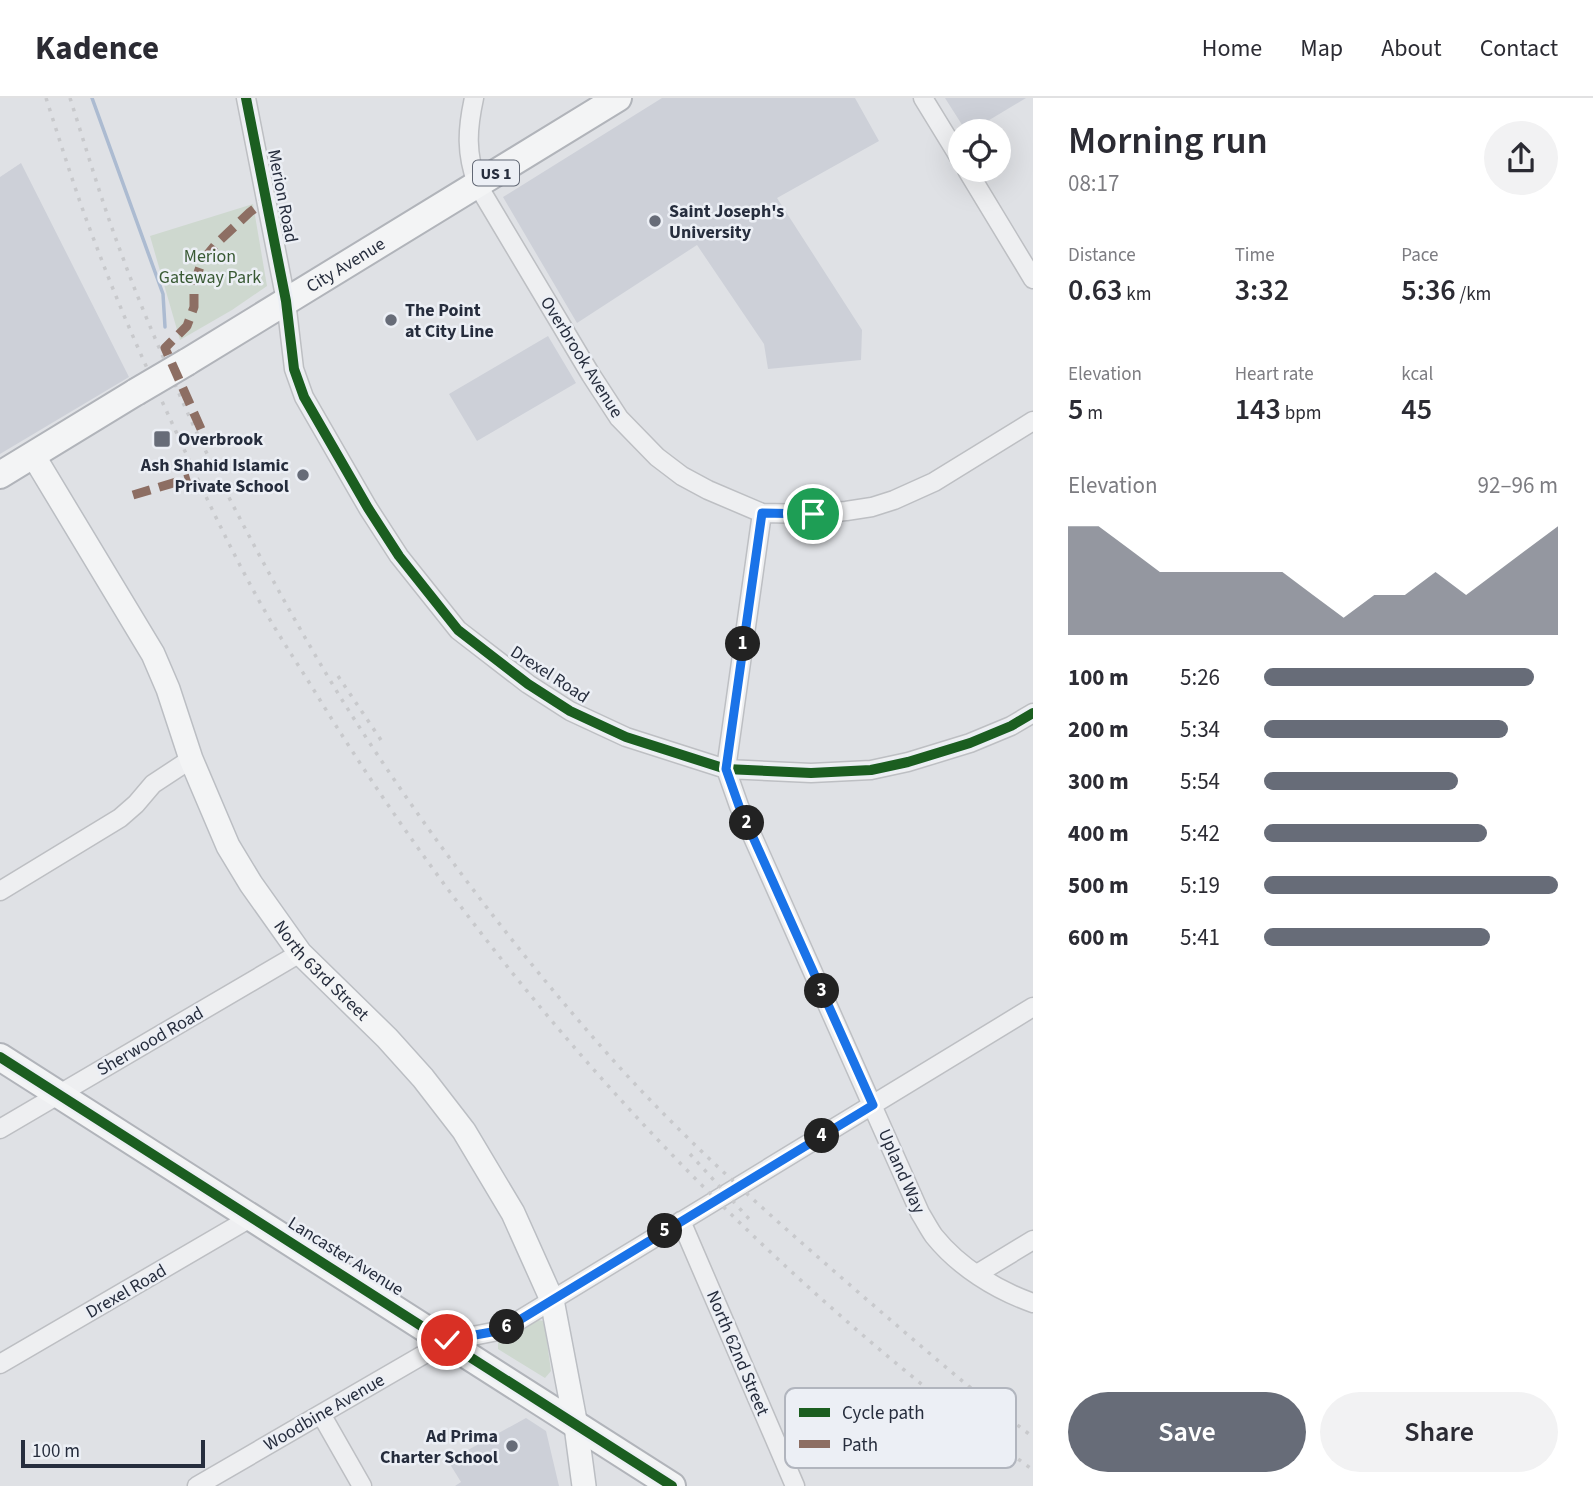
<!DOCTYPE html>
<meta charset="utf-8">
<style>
:root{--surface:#fff;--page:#f2f2f3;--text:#2b2b33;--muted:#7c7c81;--line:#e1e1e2;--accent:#676c78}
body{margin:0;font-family:"Source Sans 3",sans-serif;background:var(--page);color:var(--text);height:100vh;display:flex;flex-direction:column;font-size:26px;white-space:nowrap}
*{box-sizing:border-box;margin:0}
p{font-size:23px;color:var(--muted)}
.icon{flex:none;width:38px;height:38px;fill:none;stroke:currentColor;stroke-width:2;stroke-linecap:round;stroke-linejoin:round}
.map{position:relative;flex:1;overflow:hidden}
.drawer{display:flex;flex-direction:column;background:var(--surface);width:560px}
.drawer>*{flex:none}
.controls{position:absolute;left:948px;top:21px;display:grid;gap:14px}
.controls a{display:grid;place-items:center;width:63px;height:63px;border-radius:50%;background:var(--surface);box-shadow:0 7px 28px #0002;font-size:35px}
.scale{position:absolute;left:21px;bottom:18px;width:184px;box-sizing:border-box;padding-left:7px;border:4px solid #262d3d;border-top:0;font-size:19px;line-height:24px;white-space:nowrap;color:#262d3d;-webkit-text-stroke:5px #eceff5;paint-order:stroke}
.pin{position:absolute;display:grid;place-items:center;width:60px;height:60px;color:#fff;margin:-30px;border:4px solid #fff;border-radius:50%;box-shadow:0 2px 7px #0007}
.km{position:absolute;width:35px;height:35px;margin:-18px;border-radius:50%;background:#222;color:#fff;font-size:19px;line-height:35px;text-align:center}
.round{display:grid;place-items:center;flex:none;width:74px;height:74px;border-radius:37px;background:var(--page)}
.summary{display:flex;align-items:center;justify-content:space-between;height:119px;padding:0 35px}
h1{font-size:38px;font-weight:600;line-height:52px}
.figures{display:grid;grid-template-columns:repeat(3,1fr);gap:10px;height:119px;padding:7px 35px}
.figures div{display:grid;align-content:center}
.figures b{font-size:30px;font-weight:600}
.figures small{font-size:19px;font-weight:400}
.figures p{font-size:19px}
.chart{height:196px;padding:14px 35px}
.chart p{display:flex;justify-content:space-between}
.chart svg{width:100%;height:126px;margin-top:7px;fill:var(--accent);opacity:.7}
.cta{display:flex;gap:14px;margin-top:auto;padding:14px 35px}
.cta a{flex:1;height:80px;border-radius:42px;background:var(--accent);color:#fff;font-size:28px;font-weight:600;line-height:80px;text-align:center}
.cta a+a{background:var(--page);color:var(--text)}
ul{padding:0 35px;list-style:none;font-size:23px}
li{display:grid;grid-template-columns:112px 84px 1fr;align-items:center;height:52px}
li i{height:18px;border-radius:9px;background:var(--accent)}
header{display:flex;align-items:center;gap:42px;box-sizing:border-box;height:98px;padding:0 35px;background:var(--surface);border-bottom:2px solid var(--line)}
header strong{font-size:33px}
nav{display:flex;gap:38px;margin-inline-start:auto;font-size:24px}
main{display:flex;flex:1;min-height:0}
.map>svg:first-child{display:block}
</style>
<header>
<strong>Kadence</strong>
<nav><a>Home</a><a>Map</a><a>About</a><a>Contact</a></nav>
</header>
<main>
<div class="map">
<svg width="1033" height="1388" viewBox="0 0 1033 1388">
<rect width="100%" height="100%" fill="#dfe1e5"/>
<!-- built -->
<path fill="#cdd0d8" d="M662,0H855L879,43L777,100L862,232L861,262L768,271L764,246L697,147L577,225L503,99Z
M945,0H1026L971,33H966Z
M21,65L129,279L0,356V79Z
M548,238L576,285L477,343L449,296Z
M526,1320L546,1333L559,1388H455L461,1384L448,1363Z"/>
<!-- green -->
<path fill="#ced8cf" d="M253,106L267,188L232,212L180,242L150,138Z
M538,1222L544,1223L551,1273L545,1280L498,1251V1242Z"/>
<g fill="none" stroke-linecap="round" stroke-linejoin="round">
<!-- stream -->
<path stroke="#acbbd1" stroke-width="3.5" d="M92,0L163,196L165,229"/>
<!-- minor casing -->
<g stroke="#bdbfc3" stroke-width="21">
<path id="minor" d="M246,0L286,203L294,271L304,299L368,410L399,458L458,532L528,586L570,613L626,639L726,671L811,675L871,672L908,664L970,645L1011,628L1033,615
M474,0C467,32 466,55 477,86L591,277L619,320L657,359L682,378L708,392L762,415L813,416L846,413L872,409L894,402L934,384L1033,323
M923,0L961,62
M967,72L1033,181
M762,415L726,671L739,708L920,1115C925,1123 929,1131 934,1138C959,1169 996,1192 1033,1205
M0,793L120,720L136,706L153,686L191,661
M0,1031L300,855
M681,1123L795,1388
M977,1176L1033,1142
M0,1266L252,1119
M321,1316L362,1388
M197,1388L447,1243L503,1232L1033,909"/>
</g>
<!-- major casing -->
<g stroke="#bbbec3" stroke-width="26">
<g id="major">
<path id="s1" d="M33,357L153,556L168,591L191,661L228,748L251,786L300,855L387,940L423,980L464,1033L513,1115L552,1202L576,1328L584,1388"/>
</g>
</g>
<!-- highway casing -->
<g stroke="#b1b4ba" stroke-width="30">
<g id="highway">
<path id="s2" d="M187,264L618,0"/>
<path d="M0,377L136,294"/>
<path d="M0,959L672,1388"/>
</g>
</g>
<!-- minor -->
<use href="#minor" stroke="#eeeff1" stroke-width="18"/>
<!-- major -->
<use href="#major" stroke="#f3f4f5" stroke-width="23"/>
<!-- highway -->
<use href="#highway" stroke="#f3f4f5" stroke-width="26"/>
<!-- rail -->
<path stroke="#c8c9cc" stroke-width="3.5" stroke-dasharray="3.5 7" stroke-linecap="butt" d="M46,0C62,49 77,99 96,147C120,212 149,275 178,338C204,395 231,453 262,508C278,536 295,562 312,589C498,895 744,1161 1033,1372
M70,0C87,53 103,108 123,160C140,207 161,254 181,300C204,352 230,402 256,451C284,503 313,555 344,605C422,729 515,852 613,962C688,1046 773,1120 858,1194C915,1243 972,1293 1033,1339
M338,578L383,645
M690,1056L751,1123"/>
<!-- highway-bridge casing -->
<g stroke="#b1b4ba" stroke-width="30" stroke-linecap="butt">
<path id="highway-bridge" d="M136,294L187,264"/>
</g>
<!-- highway-bridge -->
<use href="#highway-bridge" stroke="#f3f4f5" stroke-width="26"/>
<!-- quiet -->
<path stroke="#8d6e63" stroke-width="9" stroke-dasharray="18 9" stroke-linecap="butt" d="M201,331L165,250L187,228L194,209V186L202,163L216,146L250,114L266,102
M133,397L190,380"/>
<!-- cycleway casing -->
<g stroke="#eceff5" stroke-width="15">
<path id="cycleway" d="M246,0L286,203L294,271L304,299L368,410L399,458L458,532L528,586L570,613L626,639L726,671L811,675L871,672L908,664L970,645L1011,628L1033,615
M0,959L672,1388"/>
</g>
<!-- cycleway -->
<use href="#cycleway" stroke="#1b5e20" stroke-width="10"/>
</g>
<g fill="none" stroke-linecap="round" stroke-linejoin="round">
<!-- route casing -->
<g stroke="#fff" stroke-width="14">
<path id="route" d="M447,1242L503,1232L873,1007L739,708L726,671L762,415L813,416"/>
</g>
<!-- route -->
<use href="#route" stroke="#1a73e8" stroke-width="9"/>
</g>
<!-- markers -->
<g fill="#676c78" stroke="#eceff5" stroke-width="2.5">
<circle cx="655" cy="123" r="7"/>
<circle cx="391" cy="222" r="7"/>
<rect x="153" y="332" width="18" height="18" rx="3.5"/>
<circle cx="303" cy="377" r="7"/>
<circle cx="512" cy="1348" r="7"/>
</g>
<g text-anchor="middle" stroke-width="5" stroke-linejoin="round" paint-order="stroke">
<!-- shield labels -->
<rect fill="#eceff5" stroke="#616774" stroke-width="2" x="473" y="62.5" width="46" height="25" rx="5"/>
<g font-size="16" font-weight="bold" fill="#262d3d">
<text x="496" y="81">US 1</text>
</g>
<!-- street labels -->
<g font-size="18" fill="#262d3d" stroke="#eceff5">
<text transform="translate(283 98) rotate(79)" y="6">Merion Road</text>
<text dy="6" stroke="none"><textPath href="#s2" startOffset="186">City Avenue</textPath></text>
<text transform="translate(582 259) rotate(58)" y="6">Overbrook Avenue</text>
<text transform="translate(550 576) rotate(33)" y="6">Drexel Road</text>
<text dy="6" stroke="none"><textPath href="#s1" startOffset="595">North 63rd Street</textPath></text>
<text transform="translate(150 943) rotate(-30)" y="6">Sherwood Road</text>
<text transform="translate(902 1073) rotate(66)" y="6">Upland Way</text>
<text transform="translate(346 1158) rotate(32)" y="6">Lancaster Avenue</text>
<text transform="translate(126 1193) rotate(-30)" y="6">Drexel Road</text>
<text transform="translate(738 1255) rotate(67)" y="6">North 62nd Street</text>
<text transform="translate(324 1314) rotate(-30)" y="6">Woodbine Avenue</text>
</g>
<!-- poi labels -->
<g font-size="18" font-weight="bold" fill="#262d3d" stroke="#eceff5" text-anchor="start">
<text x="669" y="119">Saint Joseph's<tspan x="669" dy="21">University</tspan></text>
<text x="405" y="218">The Point<tspan x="405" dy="21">at City Line</tspan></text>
<text x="178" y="347">Overbrook</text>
<text x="289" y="373" text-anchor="end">Ash Shahid Islamic<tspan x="289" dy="21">Private School</tspan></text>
<text x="498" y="1344" text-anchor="end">Ad Prima<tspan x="498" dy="21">Charter School</tspan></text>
</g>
<!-- park labels -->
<g font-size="18" fill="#385933" stroke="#eceff5">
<text x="210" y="164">Merion<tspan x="210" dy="21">Gateway Park</tspan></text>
</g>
</g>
<!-- legend -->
<rect x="785" y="1290" width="231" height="80" rx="10" fill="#eceff5" stroke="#b1b5be" stroke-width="2"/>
<rect x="799" y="1310" width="31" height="9" fill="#1b5e20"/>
<rect x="799" y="1342" width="31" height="8" fill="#8d6e63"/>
<g font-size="19" fill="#262d3d">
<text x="842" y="1321">Cycle path</text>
<text x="842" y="1353">Path</text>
</g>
</svg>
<div class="controls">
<a><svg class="icon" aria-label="locate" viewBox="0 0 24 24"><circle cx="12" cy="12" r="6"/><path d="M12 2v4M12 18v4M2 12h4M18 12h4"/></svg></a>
</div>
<div class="scale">100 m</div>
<div class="pin" style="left:813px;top:416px;background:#1e9e55"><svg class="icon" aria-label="arrive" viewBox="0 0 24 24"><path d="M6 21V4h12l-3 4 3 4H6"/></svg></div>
<div class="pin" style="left:447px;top:1242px;background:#d93025"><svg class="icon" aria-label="check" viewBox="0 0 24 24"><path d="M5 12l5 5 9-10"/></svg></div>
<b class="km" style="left:743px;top:546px">1</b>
<b class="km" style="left:747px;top:725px">2</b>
<b class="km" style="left:822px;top:893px">3</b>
<b class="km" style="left:822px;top:1038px">4</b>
<b class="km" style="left:665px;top:1133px">5</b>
<b class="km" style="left:507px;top:1229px">6</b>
</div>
<section class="drawer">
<div class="summary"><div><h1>Morning run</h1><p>08:17</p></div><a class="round"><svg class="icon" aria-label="share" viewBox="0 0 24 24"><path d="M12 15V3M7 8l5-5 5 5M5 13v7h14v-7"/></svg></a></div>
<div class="figures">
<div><p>Distance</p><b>0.63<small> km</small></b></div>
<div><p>Time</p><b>3:32</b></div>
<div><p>Pace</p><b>5:36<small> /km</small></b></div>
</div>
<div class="figures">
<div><p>Elevation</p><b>5<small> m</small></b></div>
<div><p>Heart rate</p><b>143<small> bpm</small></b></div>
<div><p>kcal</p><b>45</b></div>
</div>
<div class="chart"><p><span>Elevation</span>92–96 m</p>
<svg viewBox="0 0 160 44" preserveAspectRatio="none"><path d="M0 44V6L10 6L20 14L30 22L40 22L50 22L60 22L70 22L80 30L90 38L100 30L110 30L120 22L130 30L140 22L150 14L160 6V44z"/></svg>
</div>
<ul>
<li><b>100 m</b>5:26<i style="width:92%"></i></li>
<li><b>200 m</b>5:34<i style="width:83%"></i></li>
<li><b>300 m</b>5:54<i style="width:66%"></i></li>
<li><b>400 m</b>5:42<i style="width:76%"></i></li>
<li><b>500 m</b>5:19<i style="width:100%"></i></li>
<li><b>600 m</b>5:41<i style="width:77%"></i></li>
</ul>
<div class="cta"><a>Save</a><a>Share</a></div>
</section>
</main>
